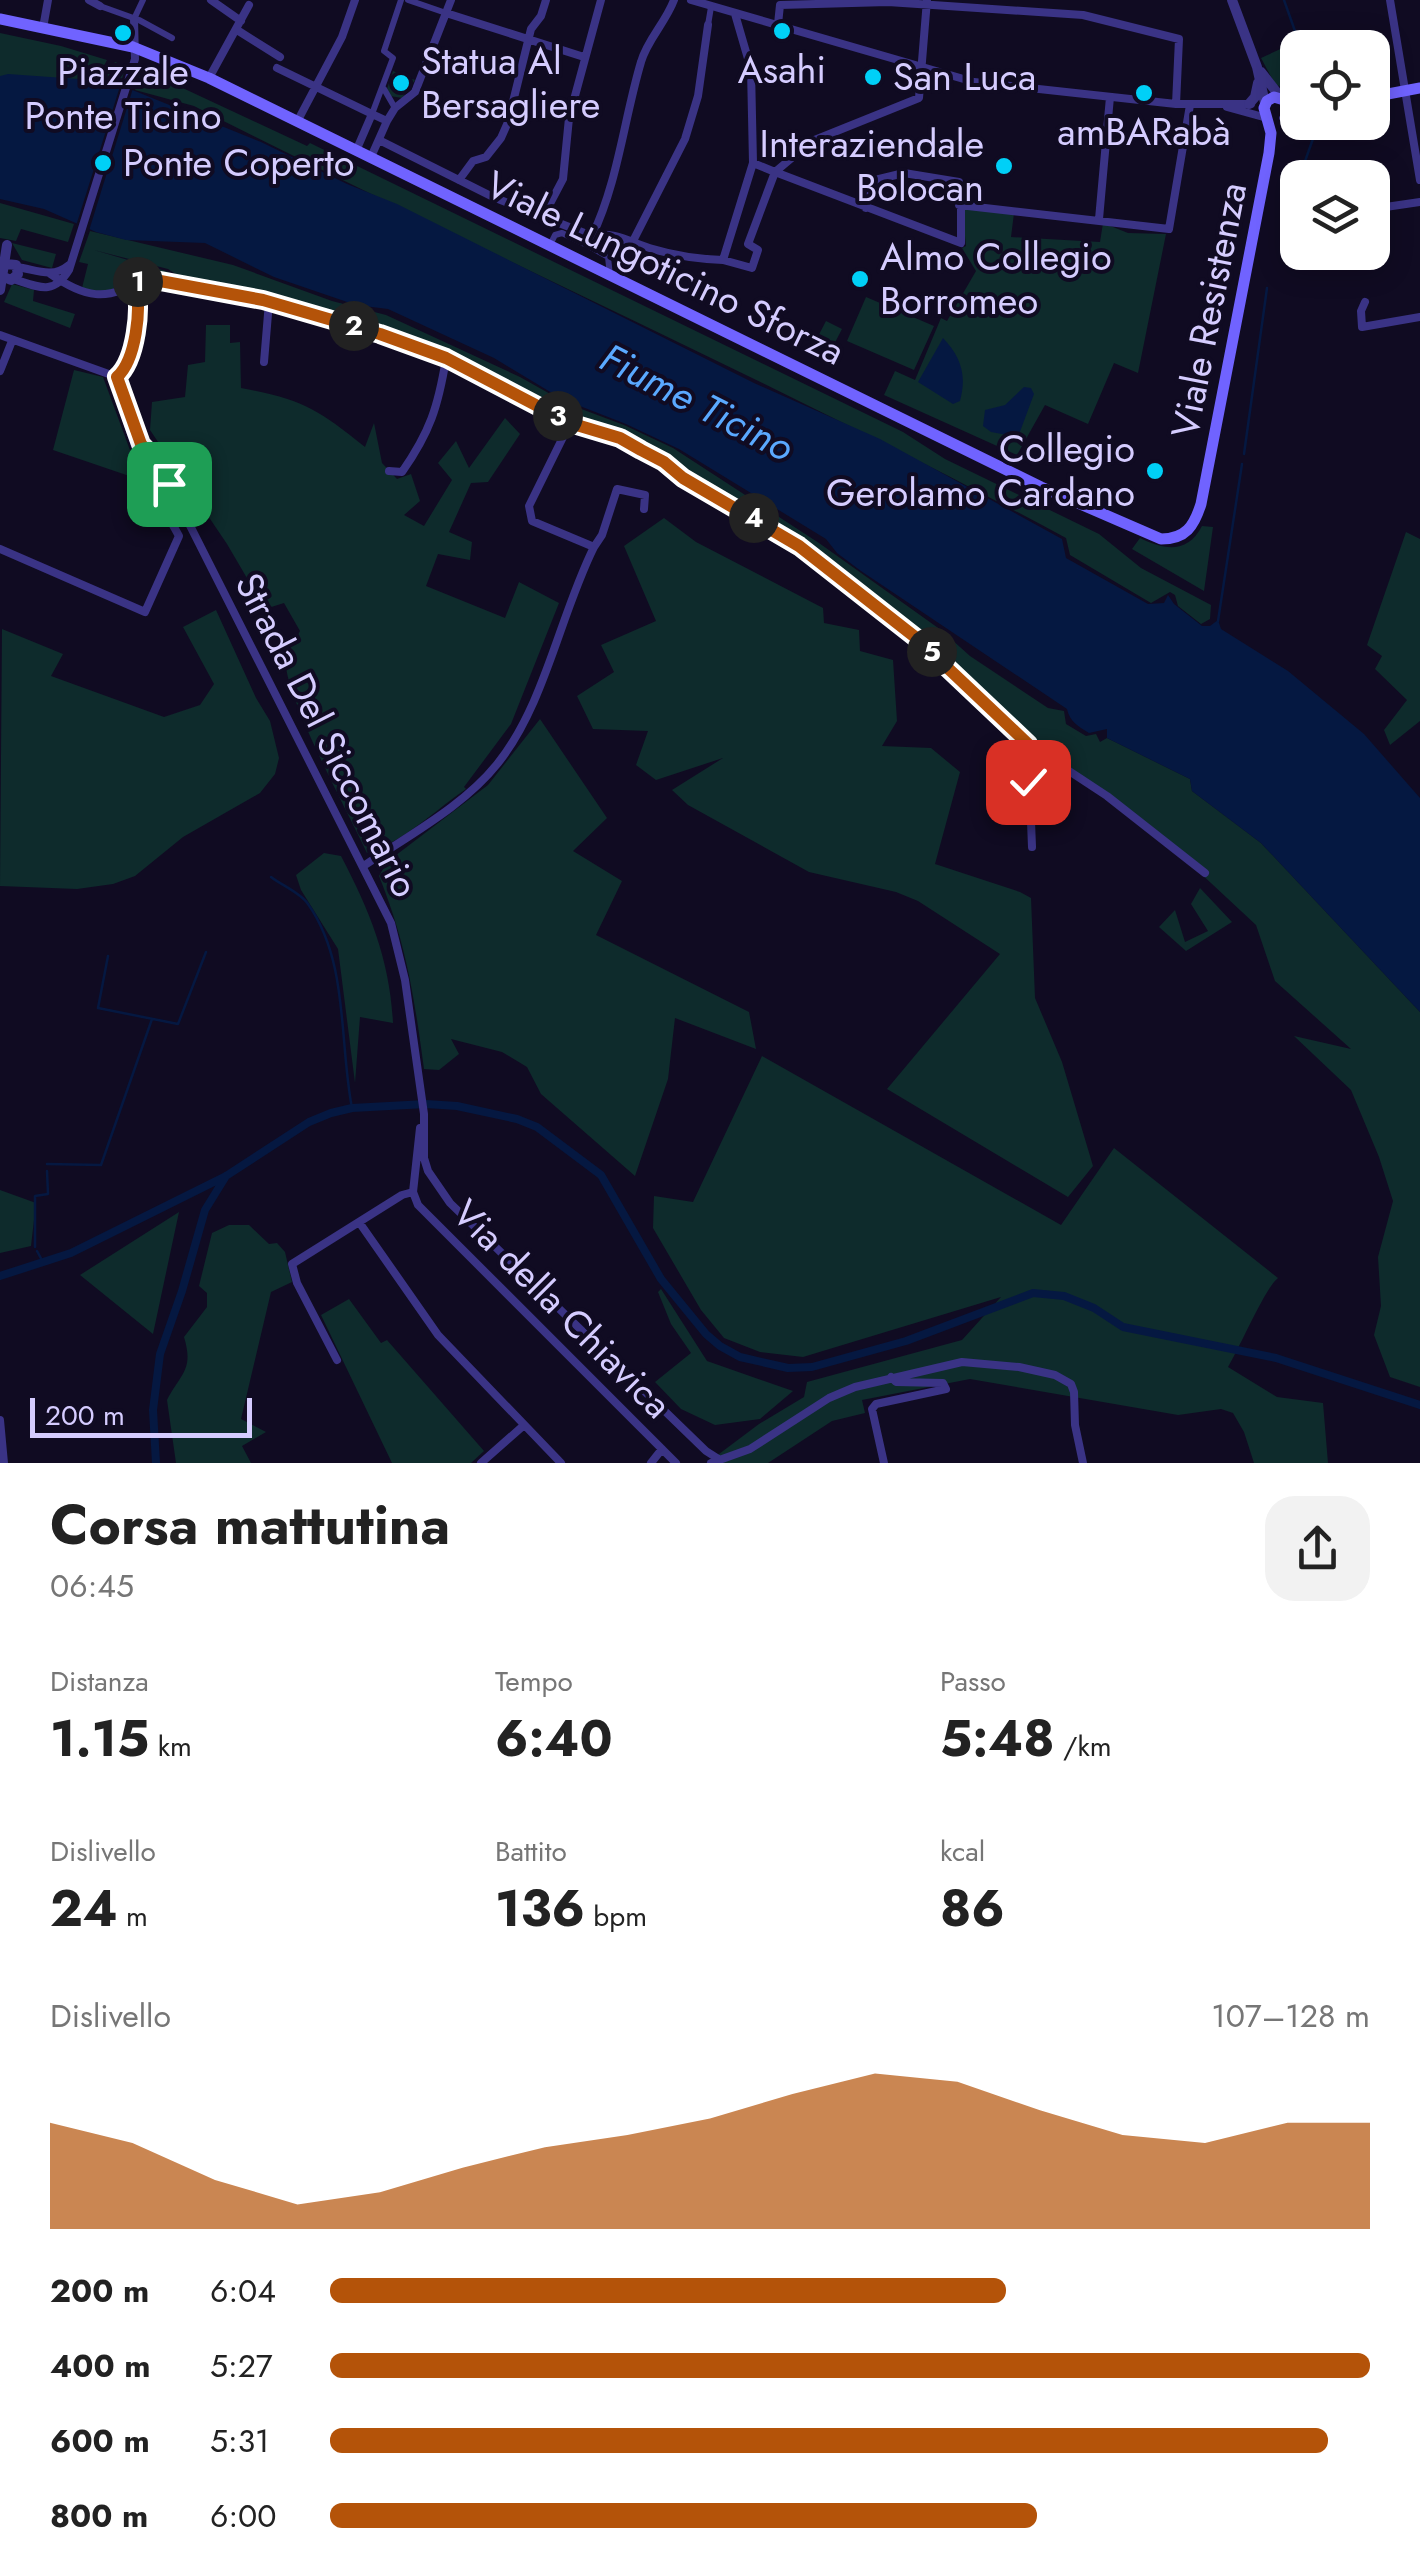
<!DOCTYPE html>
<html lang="it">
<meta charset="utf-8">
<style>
:root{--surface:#fff;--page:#f2f2f2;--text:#222;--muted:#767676;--accent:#b45309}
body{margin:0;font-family:Jost,sans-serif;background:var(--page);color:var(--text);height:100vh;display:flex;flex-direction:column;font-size:38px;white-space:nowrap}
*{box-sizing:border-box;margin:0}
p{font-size:32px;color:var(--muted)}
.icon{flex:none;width:55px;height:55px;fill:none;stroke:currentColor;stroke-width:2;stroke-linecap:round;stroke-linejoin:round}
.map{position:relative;height:1463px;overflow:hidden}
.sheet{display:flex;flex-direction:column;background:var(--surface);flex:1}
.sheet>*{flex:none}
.buttons{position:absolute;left:1280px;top:30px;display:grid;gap:20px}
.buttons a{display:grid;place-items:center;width:110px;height:110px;border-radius:20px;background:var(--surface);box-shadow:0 5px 25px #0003;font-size:50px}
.scale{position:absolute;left:30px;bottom:25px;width:222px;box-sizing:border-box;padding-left:10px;border:5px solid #d5ccff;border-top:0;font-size:28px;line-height:35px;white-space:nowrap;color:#d5ccff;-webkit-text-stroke:8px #100b22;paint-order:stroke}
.pin{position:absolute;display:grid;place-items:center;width:85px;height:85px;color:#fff;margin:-42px;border-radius:20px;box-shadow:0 5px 15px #0006}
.km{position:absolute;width:50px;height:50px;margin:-25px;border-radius:50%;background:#222;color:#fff;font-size:28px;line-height:50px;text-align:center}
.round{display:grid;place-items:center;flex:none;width:105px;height:105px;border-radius:30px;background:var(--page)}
.headline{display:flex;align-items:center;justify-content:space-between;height:170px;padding:0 50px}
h1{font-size:55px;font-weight:700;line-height:75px}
.metrics{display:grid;grid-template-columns:repeat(3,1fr);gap:15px;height:170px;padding:10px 50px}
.metrics div{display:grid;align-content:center}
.metrics b{font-size:50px;font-weight:700}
.metrics small{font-size:28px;font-weight:400}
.metrics p{font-size:28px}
.chart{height:280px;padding:20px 50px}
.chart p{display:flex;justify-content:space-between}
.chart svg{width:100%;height:180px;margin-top:10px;fill:var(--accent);opacity:.7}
ul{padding:0 50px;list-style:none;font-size:32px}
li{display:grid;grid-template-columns:160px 120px 1fr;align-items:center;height:75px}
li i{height:25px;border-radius:12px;background:var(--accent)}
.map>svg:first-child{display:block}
</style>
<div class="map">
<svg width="1420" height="1463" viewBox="0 0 1420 1463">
<rect width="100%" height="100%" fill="#100b22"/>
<!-- green -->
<path fill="#0e2b2c" d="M0,33L61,46L107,60L103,68L109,71L115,62L126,66L120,85L107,81L0,76Z
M1298,41L1302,47L1298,48L1297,95L1275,84L1261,58Z
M142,69L307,146L310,143L903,432L945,459L1099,534L1141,568L1211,605L1210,619L1201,624L1178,606L1175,595L1170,592L1151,603L1070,555L1066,538C780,384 483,253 194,106L135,90Z
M393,71L415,80L402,98L390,96L387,89Z
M0,203L74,224L68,242L21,229L16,241L0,238Z
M962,208L1014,213L1011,237L1100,242L1103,223L1128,233L1166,234L1138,373L1114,363L1088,424L1045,405L1017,455L884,395L895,371L915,380L941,318L947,321L976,271L962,248L966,246Z
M90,231L233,265L332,301L386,315L520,377L568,404L624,425L673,448L819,543L941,630L970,656L1048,708L1064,711L1066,724L1086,736L1096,734L1100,742L1107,738L1190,779L1192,791L1261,843L1420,1012V1387L1390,1377L1374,1335L1381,1306L1378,1257L1393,1201L1379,1157L1351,1090L1294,1036L1351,1049L1275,981L1256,925L1197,870L1077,772L1028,739L910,628L769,520L689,476L671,460L624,436L588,424L437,347L330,315L185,280L168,269L94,250L169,272L182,282L142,276L103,293L82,288L88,264L79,262Z
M12,243L56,254L52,268L22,260Z
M12,284L34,290L33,301L75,314L70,328L4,302Z
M866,297L934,326L914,370L847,341Z
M826,321L842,329L827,358L811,350Z
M206,325H230V343L240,342L241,388C303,400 316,408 365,447L374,423L382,463L397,479L411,474L420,501L404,515L424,526L452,480L438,463L456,441L469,468L505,418L520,434L488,482L471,483L449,532L472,542L470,560L438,554L426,586L505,618L519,582L559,603L511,724L464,787L466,789C434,811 405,841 367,853C351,818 281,690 286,659C288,650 296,639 300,631L284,603L265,609L227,544L150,430L152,402L185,397L188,365L205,362Z
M74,370L103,377L141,480L53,450Z
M664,518L696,542L823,608L824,623L859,630L860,651L893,660L897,721L882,746L931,748L960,772L935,864L1020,892L1031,898L1035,998L1062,1062L1093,1166L1068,1197L887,1089L1000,954L918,901L896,892L809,872L688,805L672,790L723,758L656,780L636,765L648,731L593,729L577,696L614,672L601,645L656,621L624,546Z
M1202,526L1213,527L1204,591L1132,549L1140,538C1164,550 1188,554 1202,526Z
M1406,532L1420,539V721L1390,745L1384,730L1407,700L1375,669L1382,656L1367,645Z
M216,610L256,698L270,721L279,758L275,774L260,793L183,837L135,876L113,884L77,889L0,886L2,629L63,654L51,676L164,717L200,705L214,684L183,627Z
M540,719L607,818L573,851L622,881L596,935L749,1012L756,1049L675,1018L668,1079L635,1176L541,1094L527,1067L502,1052L451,1039L459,1054L439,1070L424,1069C414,996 407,946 379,876L387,862L488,785Z
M324,853L341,856C370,911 390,961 393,1023L360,1017L355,1083L338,949L301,890L296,875Z
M1200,888L1232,922L1186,951L1159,927L1175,910L1185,942L1208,931L1191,904Z
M762,1056L1061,1225L1114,1148L1278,1278C1265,1288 1240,1347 1228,1367L1277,1397L1323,1403L1328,1463H1254L1244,1432L1233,1413L1221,1409L1178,1415L970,1379L862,1400L865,1413L832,1421L768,1463H707L759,1424L804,1397L807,1382L962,1340L1001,1297L803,1357L760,1352L724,1338L701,1310L653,1228L654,1196L693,1202Z
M0,1190L36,1203L31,1246L0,1253Z
M179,1212L153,1334L80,1275Z
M229,1225H249L269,1244L277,1243L285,1252L292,1282L271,1292L241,1419L266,1432L242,1446L251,1463H176L167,1400C181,1373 194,1370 184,1337L207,1307V1293L199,1286L212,1233Z
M661,1289L707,1361L793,1391L760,1419L715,1425L681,1409L655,1382L691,1353L671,1324L658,1292Z
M349,1299L381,1343L387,1340L484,1451L471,1463H392L321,1315Z"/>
<!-- water -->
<path fill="#051841" d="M8,74L107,81L120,85L261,142L347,184L397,204L754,383L880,439L1062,539L1066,558L1148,604L1164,603L1168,595L1174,604L1202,626H1210L1218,620L1221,629L1288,671L1364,734L1420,798V1012L1261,843L1192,791L1190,779L1107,738V729L1089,733C1078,726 1070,722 1067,709L861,571L837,553L826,539L679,449L626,424L562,399L494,358L388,309L356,305L274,277L205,243L126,240L96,232L44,209L0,199V76Z
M943,338C961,357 967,375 960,401L953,404L918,382Z
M1024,387L1031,388L1034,394L1018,437L991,432L983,426L985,410L1005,405Z"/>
<!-- pier -->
<path fill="#100b22" d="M122,80L134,85L88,234L75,229Z"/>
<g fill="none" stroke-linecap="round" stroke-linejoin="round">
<!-- stream -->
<path stroke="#051841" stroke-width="2.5" d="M1284,0L1295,31L1324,48
M1299,178L1319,122
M1284,220L1298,181
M1244,454L1267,288
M1218,621L1242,464
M271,877C281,885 301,893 308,904C349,962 339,1042 352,1108
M108,956L98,1008L178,1024L206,952
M47,1164L101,1165L152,1019
M35,1247V1196L48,1194L47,1171
M37,1251L44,1264"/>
<!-- canal -->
<path stroke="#051841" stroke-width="8" d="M0,1276L71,1253L226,1176L309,1122L331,1113L352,1108L426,1104L457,1106L517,1119L537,1127L601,1175L661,1279L706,1334L720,1346L740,1357L788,1368L812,1367L906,1341L1033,1293L1064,1296L1094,1308L1123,1327L1276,1358L1420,1405
M156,1463L153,1410L160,1354L182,1291L205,1210L226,1176"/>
<!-- pedestrian -->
<path stroke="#3a3385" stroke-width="6" d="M408,0L446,13
M100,6L139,20L172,38
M134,19L143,0
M708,25L711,7
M384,89L395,108
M372,114L393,58L384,51L401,0
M587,245L608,257L610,276
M549,247L555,235L562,233L587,245L592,236
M617,256L624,238"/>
<!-- minor -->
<path stroke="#3a3385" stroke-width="8" d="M89,0L100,6
M211,0L241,21
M691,0L974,82L1176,104H1251
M927,0L919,98L812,141L775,172L961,243V205
M1390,0L1420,180
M446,13L584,57
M735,14L751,69L753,163L723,260L752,268L758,250L748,244L775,172L753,163
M778,24L780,5L888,2L1083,15L1179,39L1176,104
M43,28L48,0
M237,30L280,57
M277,68L372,114
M209,78L249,5
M1227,107L1267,118
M387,121L395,108L415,92L451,0
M297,122L342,37L355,0
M379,140L493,197L592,236
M356,151L372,114L387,121L371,157
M459,180L473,161L486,157L501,138L508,122L531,29L541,16L546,0
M866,208L875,180L904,173L959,182V205L1169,229L1190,105
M1372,209L1420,202
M543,217L563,179L569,118L601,0
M1099,219L1110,97
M1295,233L1298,231
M592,236C618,182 624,119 641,62C647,40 666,22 674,0
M592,236C616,231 631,243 653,249C676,256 699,259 723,260
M633,241L685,139L698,96L708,25
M17,267C37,270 52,279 69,265
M49,273C83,297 108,304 144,277L263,300L380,334L464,367L570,423L620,438L664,462L683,479L799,546L915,637L1028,744L1107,796L1205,873
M13,279C39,287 53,296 69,270L135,59L134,19
M1365,302L1361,311L1362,327L1420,317
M0,335L117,377
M264,362L269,302
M0,371L12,341
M117,377L124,405
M117,377C134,362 142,306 135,285
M124,402L141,444L157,462L169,484L391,923L405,980L424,1114V1158L428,1171L450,1203L706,1451L717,1458
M389,471L402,472C430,432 438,407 446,359
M135,517L151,488
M594,547L602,535L617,489L645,495L644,509
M0,549L145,612L179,536L145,475L126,419
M1028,744L1032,847
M365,865C409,835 464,806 498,763C545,704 560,615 594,547L532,521L529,506L570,423
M413,1192L418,1205L676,1463
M413,1192L420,1128
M359,1222L438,1335L561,1463
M337,1360L297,1283L292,1264L402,1195L413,1192
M0,1420L4,1463
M481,1463L523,1426
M651,1463L662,1449
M711,1463L750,1449L829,1398L855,1387L962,1362L1019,1367L1055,1375L1071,1384L1074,1392L1075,1425L1083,1463
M884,1463L872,1409L876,1404L946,1389L943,1383L896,1382L891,1377"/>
<!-- tertiary -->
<path stroke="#3a3385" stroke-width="10" d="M1232,0L1257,67L1265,103
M1261,72L1282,99
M1249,104L1255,97L1258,83
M4,277L11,280L18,274L16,265L6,264
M0,290L7,245"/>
<!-- secondary -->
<path stroke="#7063ff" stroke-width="11" d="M0,19L133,47L209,78L1041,487L1161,539C1186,539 1194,526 1201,504L1269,153L1271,133L1264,108L1267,101L1274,97L1284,100L1288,109L1285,118
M1372,97L1420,88"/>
</g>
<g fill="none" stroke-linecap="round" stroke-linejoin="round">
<!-- route casing -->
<g stroke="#fff" stroke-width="20">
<path id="route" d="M169,484L158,462L141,444L117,377C136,360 142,308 135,284L144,278L263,300L380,334L446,358L570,423L620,438L641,450L664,462L683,478L799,546L915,637L1028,744V782"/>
</g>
<!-- route -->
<use href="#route" stroke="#b45309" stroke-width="12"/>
</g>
<!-- markers -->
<g fill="#00d0f7" stroke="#100b22" stroke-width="4">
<circle cx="782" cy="31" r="10"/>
<circle cx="123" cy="33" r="10"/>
<circle cx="873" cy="77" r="10"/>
<circle cx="401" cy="83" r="10"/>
<circle cx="1144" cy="93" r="10"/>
<circle cx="103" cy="163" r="10"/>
<circle cx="1004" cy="166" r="10"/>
<circle cx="860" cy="279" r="10"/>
<circle cx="1155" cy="471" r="10"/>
</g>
<g text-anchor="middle" stroke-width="8" stroke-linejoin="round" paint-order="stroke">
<!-- poi labels -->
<g font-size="38" fill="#d5ccff" stroke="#100b22" text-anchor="start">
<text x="421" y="74">Statua Al<tspan x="421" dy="44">Bersagliere</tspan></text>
<text x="782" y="83" text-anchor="middle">Asahi</text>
<text x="123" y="85" text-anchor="middle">Piazzale<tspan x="123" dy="44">Ponte Ticino</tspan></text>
<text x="893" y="90">San Luca</text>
<text x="1144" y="145" text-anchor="middle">amBARabà</text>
<text x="984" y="157" text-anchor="end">Interaziendale<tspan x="984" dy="44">Bolocan</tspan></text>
<text x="123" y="176">Ponte Coperto</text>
<text x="880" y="270">Almo Collegio<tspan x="880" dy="44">Borromeo</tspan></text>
<text x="1135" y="462" text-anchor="end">Collegio<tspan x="1135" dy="44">Gerolamo Cardano</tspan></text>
</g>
<!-- street labels -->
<g font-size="38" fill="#d5ccff" stroke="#100b22">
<text transform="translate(665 268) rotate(26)" y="13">Viale Lungoticino Sforza</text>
<text transform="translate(1209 310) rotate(-79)" y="13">Viale Resistenza</text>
<text transform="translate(327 735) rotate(63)" y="13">Strada Del Siccomario</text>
<text transform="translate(562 1309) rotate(45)" y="13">Via della Chiavica</text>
</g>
<!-- water labels -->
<g font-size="40" font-style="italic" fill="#5aa9ff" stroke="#100b22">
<text transform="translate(697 402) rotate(27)" y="14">Fiume Ticino</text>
</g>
</g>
</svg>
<div class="buttons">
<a><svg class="icon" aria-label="locate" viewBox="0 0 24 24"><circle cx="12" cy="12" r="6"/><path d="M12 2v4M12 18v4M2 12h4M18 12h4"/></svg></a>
<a><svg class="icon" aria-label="layers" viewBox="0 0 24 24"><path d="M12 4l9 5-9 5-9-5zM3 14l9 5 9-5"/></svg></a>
</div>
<div class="scale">200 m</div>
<div class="pin" style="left:169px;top:484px;background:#1e9e55"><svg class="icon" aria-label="arrive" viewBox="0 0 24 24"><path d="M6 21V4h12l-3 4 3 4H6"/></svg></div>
<div class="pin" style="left:1028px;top:782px;background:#d93025"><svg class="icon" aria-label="check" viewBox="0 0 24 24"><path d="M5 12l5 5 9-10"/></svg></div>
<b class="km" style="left:138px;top:282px">1</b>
<b class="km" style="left:354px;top:326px">2</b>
<b class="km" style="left:558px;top:416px">3</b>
<b class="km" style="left:754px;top:518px">4</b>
<b class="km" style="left:932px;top:652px">5</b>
</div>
<section class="sheet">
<div class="headline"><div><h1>Corsa mattutina</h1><p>06:45</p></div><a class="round"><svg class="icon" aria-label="share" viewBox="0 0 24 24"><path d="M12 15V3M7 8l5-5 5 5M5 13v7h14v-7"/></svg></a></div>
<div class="metrics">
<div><p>Distanza</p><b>1.15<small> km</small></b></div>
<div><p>Tempo</p><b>6:40</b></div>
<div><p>Passo</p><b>5:48<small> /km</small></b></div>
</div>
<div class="metrics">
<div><p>Dislivello</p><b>24<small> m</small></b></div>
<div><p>Battito</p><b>136<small> bpm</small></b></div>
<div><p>kcal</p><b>86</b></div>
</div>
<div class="chart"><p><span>Dislivello</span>107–128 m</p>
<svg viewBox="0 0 160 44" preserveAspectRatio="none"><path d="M0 44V18L10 23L20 32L30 38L40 35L50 29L60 24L70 21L80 17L90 11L100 6L110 8L120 15L130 21L140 23L150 18L160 18V44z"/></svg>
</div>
<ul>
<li><b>200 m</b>6:04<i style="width:65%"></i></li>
<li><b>400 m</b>5:27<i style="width:100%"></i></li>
<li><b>600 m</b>5:31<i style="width:96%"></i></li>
<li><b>800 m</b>6:00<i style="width:68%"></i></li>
</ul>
</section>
